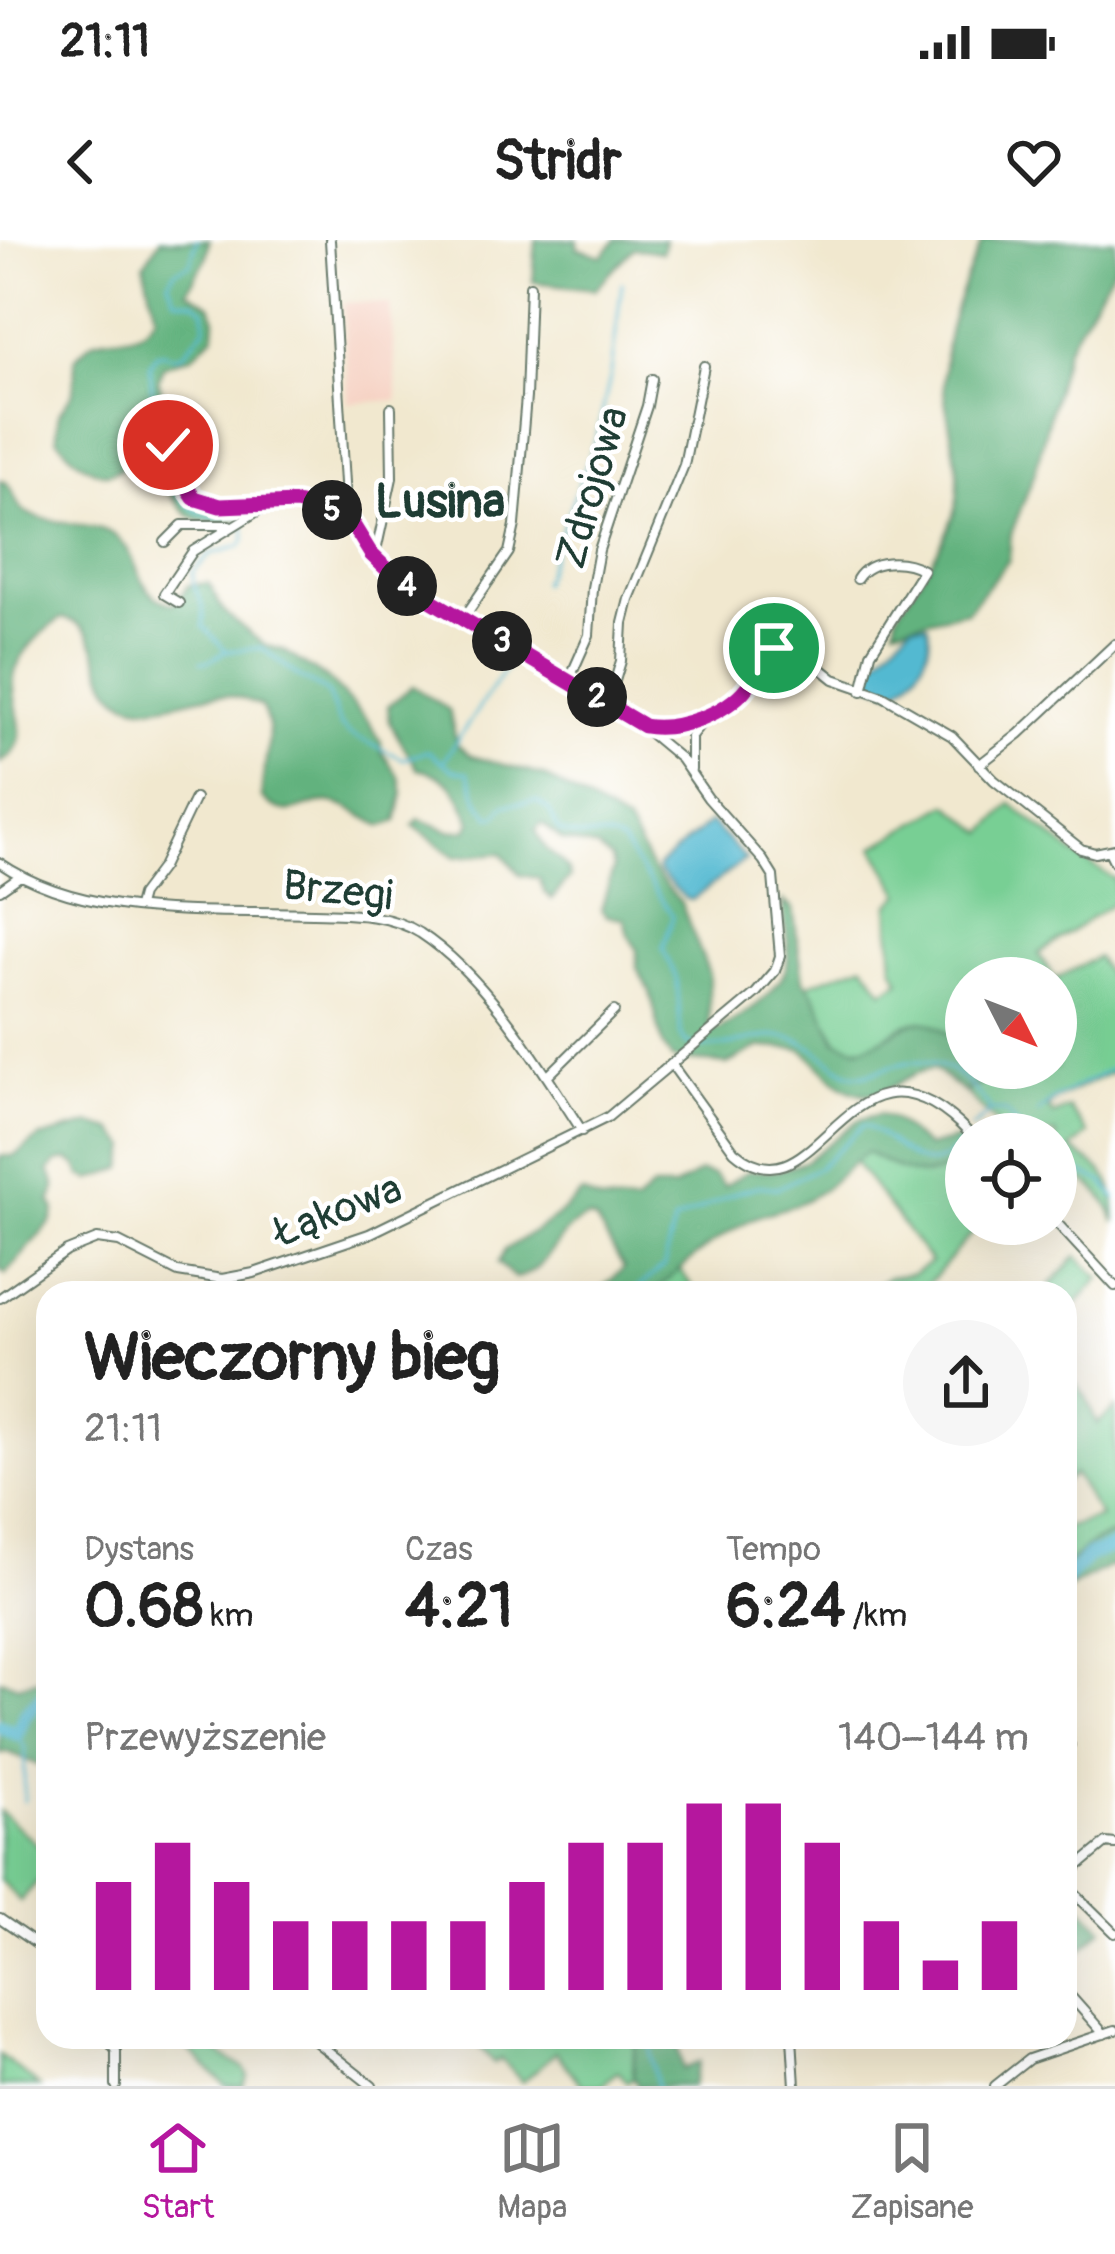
<!DOCTYPE html>
<html lang="pl">
<meta charset="utf-8">
<style>
:root{--surface:#fff;--page:#f6f6f6;--text:#222;--muted:#767676;--line:#e0e0e0;--accent:#b5179e}
body{margin:0;font-family:Pangolin,sans-serif;background:var(--page);color:var(--text);height:100vh;display:flex;flex-direction:column;font-size:45px;white-space:nowrap}
*{box-sizing:border-box;margin:0}
p{font-size:39px;color:var(--muted)}
.icon{flex:none;width:66px;height:66px;fill:none;stroke:currentColor;stroke-width:2;stroke-linecap:round;stroke-linejoin:round}
.map{position:relative;flex:1;overflow:hidden}
.sheet{position:absolute;left:36px;top:1041px;width:1041px;height:768px;display:flex;flex-direction:column;background:var(--surface);border-radius:36px;box-shadow:0 12px 48px #0002}
.sheet>*{flex:none}
.needle{width:78px;rotate:132deg}
.tools{position:absolute;left:945px;top:717px;display:grid;gap:24px}
.tools a{display:grid;place-items:center;width:132px;height:132px;border-radius:50%;background:var(--surface);box-shadow:0 12px 48px #0002;font-size:60px}
.pin{position:absolute;display:grid;place-items:center;width:102px;height:102px;color:#fff;margin:-51px;border:6px solid #fff;border-radius:50%;box-shadow:0 3px 12px #0007}
.km{position:absolute;width:60px;height:60px;margin:-30px;border-radius:50%;background:#222;color:#fff;font-size:33px;line-height:60px;text-align:center}
.round{display:grid;place-items:center;flex:none;width:126px;height:126px;border-radius:63px;background:var(--page)}
.summary{display:flex;align-items:center;justify-content:space-between;height:204px;padding:0 48px}
h1{font-size:66px;font-weight:700;line-height:90px}
.figures{display:grid;grid-template-columns:repeat(3,1fr);gap:18px;height:204px;padding:12px 48px}
.figures div{display:grid;align-content:center}
.figures b{font-size:60px;font-weight:700}
.figures small{font-size:33px;font-weight:400}
.figures p{font-size:33px}
.chart{height:336px;padding:24px 48px}
.chart p{display:flex;justify-content:space-between}
.chart svg{width:100%;height:216px;margin-top:12px;stroke:var(--accent);stroke-width:6}
.status{display:flex;justify-content:space-between;align-items:center;height:84px;padding:0 60px;background:var(--surface);direction:ltr}
.status svg{height:33px;fill:currentColor}
header{display:flex;justify-content:space-between;align-items:center;height:156px;padding:0 48px;background:var(--surface);font-size:54px;font-weight:700}
.dock{display:flex;justify-content:space-around;align-items:center;height:168px;border-top:3px solid var(--line);background:var(--surface);font-size:33px;color:var(--muted)}
.dock a{display:grid;justify-items:center;gap:6px}
.dock .current{color:var(--accent)}
.map>svg:first-child{display:block}
</style>
<div class="status"><b>21:11</b><svg viewBox="0 0 49 12"><path d="M0 12V9h3v3zM5 12V6h3v6zM10 12V3h3v9zM15 12V0h3v12zM26 1h20v11H26zM47 4h2v5h-2z"/></svg></div>
<header><svg class="icon" aria-label="back" viewBox="0 0 24 24"><path d="M15 5l-7 7 7 7"/></svg>Stridr<svg class="icon" aria-label="heart" viewBox="0 0 24 24"><path d="M12 20l-8-8c-3-5 5-10 8-4 3-6 11-1 8 4z"/></svg></header>
<div class="map">
<svg width="1115" height="1846" viewBox="0 0 1115 1846">
<rect width="100%" height="100%" fill="#fff"/>
<filter id="ink" filterUnits="userSpaceOnUse"><feTurbulence type="fractalNoise" baseFrequency=".00833" numOctaves="2"/><feDisplacementMap in="SourceGraphic" scale="24" xChannelSelector="R" yChannelSelector="G"/><feConvolveMatrix kernelMatrix="1 2 1 2 8 2 1 2 1" color-interpolation-filters="sRGB"/></filter>
<filter id="wash" filterUnits="userSpaceOnUse"><feTurbulence type="fractalNoise" baseFrequency=".004" numOctaves="4" result="noise"/><feDisplacementMap in="SourceGraphic" scale="48" xChannelSelector="R" yChannelSelector="G"/><feGaussianBlur stdDeviation="2.7" result="paint"/><feColorMatrix in="noise" values="0 0 0 0 0 0 0 0 0 0 0 0 0 0 0 0 0 1.4 0 .05"/><feComposite in="paint" operator="in"/></filter>
<g filter="url(#wash)">
<rect width="100%" height="100%" fill="#f1e8cf"/>
<!-- built -->
<path fill="#f6d2c3" d="M343,62L390,64L398,160L348,163Z"/>
<!-- green -->
<path fill="#78cf94" stroke="#4c8664" stroke-width="3" d="M948,564L985,593L1011,564L1075,615L1115,639V662L1038,714L1055,738H966V811C897,741 897,823 840,804L806,745L864,724L883,751L900,741L893,726L889,665L901,654L874,607Z
M1097,717L1115,747V831L1054,860L1048,867L1053,875L1069,868L1088,894L1071,909C1107,933 1115,937 1115,982C1106,951 1084,938 1056,925V894H1007L969,856L967,849L985,842L977,828H1056V739Z
M866,912C903,932 932,949 966,915V984H987L971,994L920,1053H865L889,1037L912,1034L931,1022L854,921Z
M1077,1016L1100,1038L1065,1077V1053H1043Z
M678,1027L697,1053H653Z
M1065,1131L1086,1157L1097,1184L1115,1168V1293L1094,1302L1065,1325V1288L1100,1277L1074,1234L1065,1241Z
M0,1571L48,1614V1630L20,1661L0,1640Z
M176,1797H195L244,1829L248,1836L243,1846H226Z
M470,1797H635L633,1837L627,1842L618,1831L601,1846H582L556,1812L523,1842L500,1819L494,1823Z
M0,1815L39,1846H0Z"/>
<!-- forest -->
<path fill="#62b27e" stroke="#407859" stroke-width="3" d="M160,0H209L206,18L187,51L210,65L215,79L214,95L192,116L163,126L158,140L171,183L173,229L199,262L239,268L247,274C174,305 178,240 133,220C125,224 115,234 106,233C88,233 66,211 57,198L58,175L74,151L75,119C82,112 89,101 100,99C127,93 137,103 156,75L144,24Z
M536,0H578L577,8L602,16L616,0H665L662,12L634,8L595,49L533,42Z
M983,0H1115V25L1066,109L1035,232L1011,294L1009,320L967,371L895,387L897,374C917,342 945,307 955,269C965,234 947,186 944,150C940,97 962,47 983,0Z
M0,240L7,243C12,250 16,262 21,268C37,286 90,279 114,295C143,315 133,358 174,364L189,345L209,343L222,369L232,379L264,405L282,410L329,440L368,481L381,502V511L400,538L403,553L397,581L383,586C367,580 353,568 337,564C306,555 293,589 262,558C260,524 279,498 261,466C247,460 232,454 216,455C187,456 153,476 125,461C89,442 108,386 62,378C43,390 18,413 14,437C10,471 38,500 0,523Z
M413,446L449,470L457,505L471,516L544,536L627,584L653,631L681,663L709,734V788L717,790C742,777 786,750 788,718C790,700 782,681 783,661L793,669L803,740L814,754L836,801L858,808C911,796 910,754 965,809L966,828H977L986,843L967,849L969,856L934,829C916,830 905,840 890,848C852,869 828,832 802,809L760,807L727,824L672,819L663,805L650,752L637,728V709L628,695L624,678L607,676L601,670L613,629L611,619L597,608L562,600L542,583L536,589C545,619 565,616 570,637L552,659L545,653L539,638L520,635L502,613L455,617L413,585L419,579L450,591L467,590L471,582C461,553 449,534 417,529L390,483L388,466Z
M879,874L893,879L927,907L963,898L966,915C931,949 904,932 866,912C845,928 830,948 806,960C789,969 769,971 752,979C714,998 684,1025 653,1053H597L624,1028L596,981L588,978C554,988 553,1031 515,1038L498,1023L505,1010L555,978L582,953L601,962L636,964L652,948H674L700,932L714,935L724,946L748,931H777L805,922L858,880Z
M91,884L113,890L128,907L124,928L91,940L81,936L77,926L69,920L57,922L49,931C57,943 57,949 50,961L55,970L52,981L6,1034L0,1029V916H14L39,898Z
M1115,1293V1329L1110,1326L1065,1350V1325L1094,1302Z
M45,1437L48,1438V1529L8,1512L0,1513V1439L18,1445Z
M1065,1650L1103,1688L1082,1709L1065,1683Z
M635,1797H676L683,1829L699,1822L692,1846H638L633,1837Z"/>
<!-- water -->
<path fill="#52b9d1" stroke="#387b82" stroke-width="3" d="M912,384H927C937,406 915,442 894,451L869,443L874,422Z
M710,582L746,619L692,660L686,659L658,631V626Z"/>
<g fill="none" stroke-linecap="round" stroke-linejoin="round">
<!-- stream -->
<path stroke="#52b9d1" stroke-width="3" d="M197,0L190,24L175,31L168,42L175,59L195,62L204,70L205,88L182,115L172,116L163,112L156,114L150,125C154,176 151,255 208,276C215,279 228,274 236,273L239,277
M542,343L597,196L611,133L622,43
M225,410L203,386C207,359 192,355 193,332L211,314L241,306L245,300L244,285
M201,422H208L226,411L262,408L298,436L327,452L340,485L349,494L404,519L428,511L453,530L468,533L479,562L491,577L497,576L504,565L536,561L549,570L559,591C579,601 601,592 622,603L673,676L663,709L677,740L681,795L686,803C724,816 747,793 785,797C817,801 835,833 857,835C867,836 882,829 892,826C938,812 966,835 992,871L1006,872L1023,894
M444,520L515,414
M1038,873L1054,859L1115,827
M972,888L990,872
M1056,921L1103,942L1115,958
M632,1053L664,1026L674,982L737,952L759,946L778,948L818,928L864,885C905,904 923,951 966,899
M17,1494L25,1508L24,1561
M653,1797L650,1813L657,1846"/>
<!-- river -->
<path stroke="#52b9d1" stroke-width="14" d="M1065,1340L1088,1316L1115,1306
M0,1486L17,1494L25,1474L48,1450"/>
</g>
</g>
<g filter="url(#ink)">
<g fill="none" stroke-linecap="round" stroke-linejoin="round">
<!-- minor casing -->
<g stroke="#68796a" stroke-width="12">
<path id="minor" d="M190,176L170,186C167,215 174,255 207,264C229,270 252,262 273,262C299,262 323,267 347,275
M165,302L182,285H229
M371,314L377,307L392,238L391,168
M857,339C870,318 904,319 923,330L871,413L862,451
M179,363L164,354L193,311L269,264
M463,379L509,312L515,285L526,157L530,46
M569,440L589,395L592,348L599,310L647,166L652,139
M608,464L621,421L623,383L629,359L684,225L704,126
M645,487L670,489L718,471L745,449L768,412L781,405L793,406L834,439L883,456L952,496L994,540L1081,609L1095,613L1115,609
M979,525L1019,494L1115,404
M691,530V496L706,477
M1109,611L1115,623
M0,623C86,682 212,669 313,673C349,674 388,673 420,693C487,737 539,824 582,891
M0,650L20,636
M138,666L141,655L162,627L195,558
M672,825L734,911C820,986 848,767 970,894
M548,836L614,771
M1056,982L1115,1046
M0,1058L67,1011L97,999L119,1002L178,1032L222,1039L254,1033L369,994L608,877L756,753L775,731L780,716L773,636L763,620L708,558L681,519L633,479L399,342L362,303L347,275L330,0
M1065,1512L1070,1505
M1065,1637L1106,1603L1115,1604
M1065,1644L1115,1693
M0,1679L48,1712
M1065,1750L1104,1794
M106,1797L116,1811V1846
M310,1797L372,1846
M792,1797L795,1846
M995,1846L1029,1819L1115,1790"/>
</g>
<!-- minor -->
<use href="#minor" stroke="#fff" stroke-width="8"/>
</g>
</g>
<g fill="none" stroke-linecap="round" stroke-linejoin="round" filter="url(#ink)">
<!-- route casing -->
<g stroke="#fff" stroke-width="24">
<path id="route" d="M168,205L172,225L194,258L220,266L296,263L347,275L371,314L400,342L644,486C676,492 726,474 747,447C757,434 761,419 774,408"/>
</g>
<!-- route -->
<use href="#route" stroke="#b5179e" stroke-width="15"/>
</g>
<g text-anchor="middle" stroke-width="9" stroke-linejoin="round" paint-order="stroke">
<!-- street labels -->
<g font-size="42" fill="#1f3d34" stroke="#fff">
<text transform="translate(591 247) rotate(-74)" y="15">Zdrojowa</text>
<text transform="translate(338 649) rotate(6)" y="15">Brzegi</text>
<text transform="translate(337 969) rotate(-21)" y="15">Łąkowa</text>
</g>
<!-- quarter labels -->
<g font-size="48" font-weight="bold" fill="#1f3d34" stroke="#fff">
<text x="440" y="277">Lusina</text>
</g>
</g>
</svg>
<div class="tools">
<a><svg class="needle" viewBox="-14 -14 28 28"><path d="M0-13l5 13h-10z" fill="#e53935"/><path d="M0 13l5-13h-10z" fill="#767676"/></svg></a>
<a><svg class="icon" aria-label="locate" viewBox="0 0 24 24"><circle cx="12" cy="12" r="6"/><path d="M12 2v4M12 18v4M2 12h4M18 12h4"/></svg></a>
</div>
<div class="pin" style="left:774px;top:408px;background:#1e9e55"><svg class="icon" aria-label="arrive" viewBox="0 0 24 24"><path d="M6 21V4h12l-3 4 3 4H6"/></svg></div>
<div class="pin" style="left:168px;top:205px;background:#d93025"><svg class="icon" aria-label="check" viewBox="0 0 24 24"><path d="M5 12l5 5 9-10"/></svg></div>
<b class="km" style="left:597px;top:457px">2</b>
<b class="km" style="left:502px;top:401px">3</b>
<b class="km" style="left:407px;top:346px">4</b>
<b class="km" style="left:332px;top:270px">5</b>
<section class="sheet">
<div class="summary"><div><h1>Wieczorny bieg</h1><p>21:11</p></div><a class="round"><svg class="icon" aria-label="share" viewBox="0 0 24 24"><path d="M12 15V3M7 8l5-5 5 5M5 13v7h14v-7"/></svg></a></div>
<div class="figures">
<div><p>Dystans</p><b>0.68<small> km</small></b></div>
<div><p>Czas</p><b>4:21</b></div>
<div><p>Tempo</p><b>6:24<small> /km</small></b></div>
</div>
<div class="chart"><p><span>Przewyższenie</span>140–144 m</p>
<svg viewBox="0 0 160 44" preserveAspectRatio="none"><path d="M5 44V22M15 44V14M25 44V22M35 44V30M45 44V30M55 44V30M65 44V30M75 44V22M85 44V14M95 44V14M105 44V6M115 44V6M125 44V14M135 44V30M145 44V38M155 44V30"/></svg>
</div>
</section>
</div>
<nav class="dock">
<a class="current"><svg class="icon" aria-label="home" viewBox="0 0 24 24"><path d="M3 11l9-7 9 7M6 9v11h12V9"/></svg>Start</a>
<a><svg class="icon" aria-label="map" viewBox="0 0 24 24"><path d="M3 6l6-2 6 2 6-2v14l-6 2-6-2-6 2zM9 4v14M15 6v14"/></svg>Mapa</a>
<a><svg class="icon" aria-label="saved" viewBox="0 0 24 24"><path d="M7 4h10v16l-5-4-5 4z"/></svg>Zapisane</a>
</nav>
